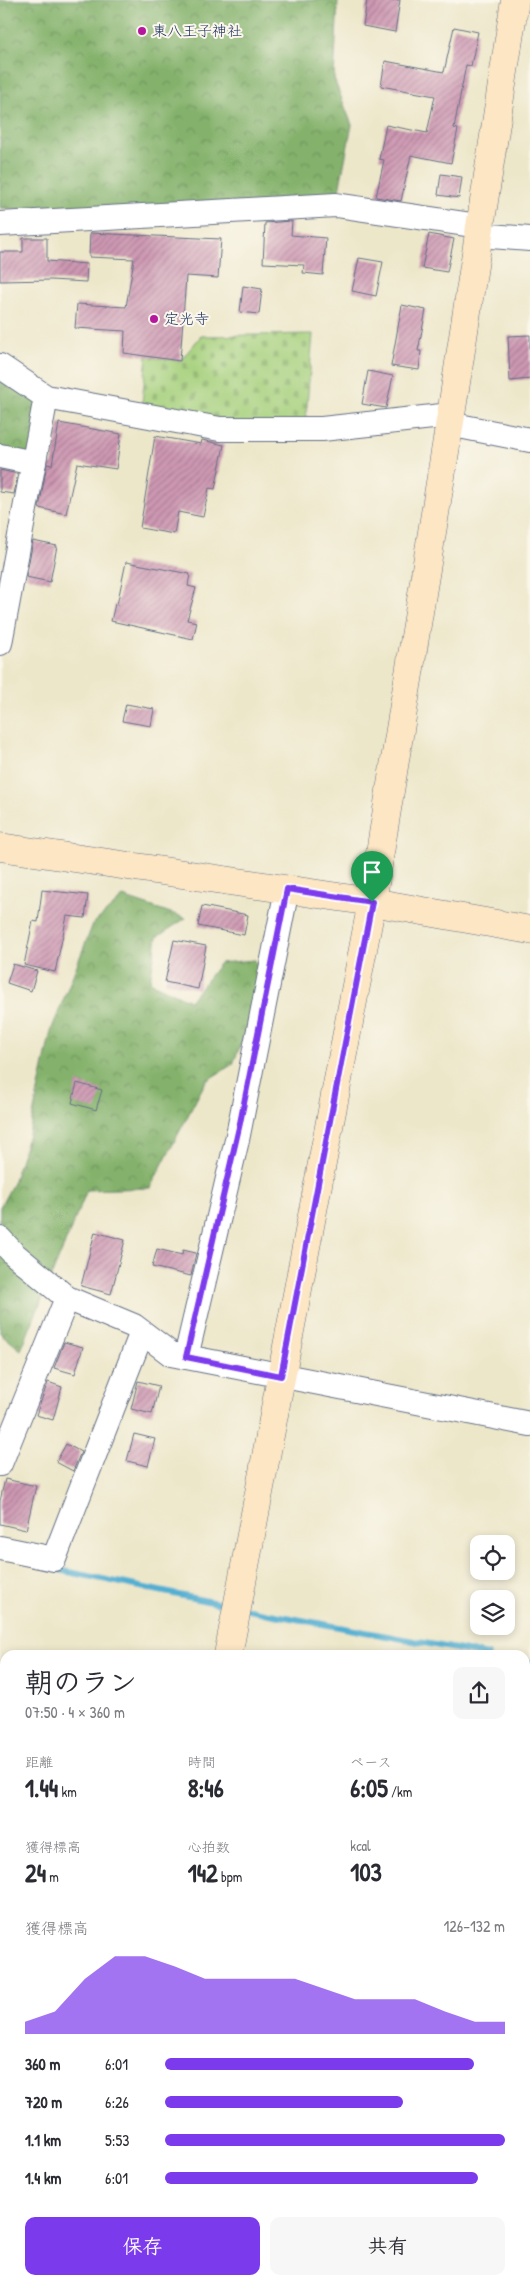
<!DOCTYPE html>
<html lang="ja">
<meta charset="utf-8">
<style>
:root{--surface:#fff;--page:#f7f7f7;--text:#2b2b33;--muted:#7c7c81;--accent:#7c3aed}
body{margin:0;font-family:"Patrick Hand","Klee One",sans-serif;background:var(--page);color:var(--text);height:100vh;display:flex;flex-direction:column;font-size:19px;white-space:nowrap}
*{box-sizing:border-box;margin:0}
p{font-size:16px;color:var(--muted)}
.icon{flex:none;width:28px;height:28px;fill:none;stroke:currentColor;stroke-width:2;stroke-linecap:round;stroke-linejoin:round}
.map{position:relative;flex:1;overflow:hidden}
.sheet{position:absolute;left:0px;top:1650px;width:530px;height:635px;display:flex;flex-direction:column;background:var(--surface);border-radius:15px 15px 0 0;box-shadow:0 2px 8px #0003}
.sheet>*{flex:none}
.fabs{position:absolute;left:470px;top:1535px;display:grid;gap:10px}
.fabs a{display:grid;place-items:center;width:45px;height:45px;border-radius:10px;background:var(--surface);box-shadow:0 2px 8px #0003;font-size:25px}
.pin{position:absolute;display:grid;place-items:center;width:42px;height:42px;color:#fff;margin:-51px -21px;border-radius:50% 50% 50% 0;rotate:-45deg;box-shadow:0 0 5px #0007}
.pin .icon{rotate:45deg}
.round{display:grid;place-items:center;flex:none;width:52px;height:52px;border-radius:10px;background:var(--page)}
.summary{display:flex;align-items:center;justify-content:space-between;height:85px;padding:0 25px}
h1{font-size:28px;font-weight:700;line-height:38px}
.metrics{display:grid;grid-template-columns:repeat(3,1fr);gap:8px;height:85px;padding:5px 25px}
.metrics div{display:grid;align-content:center}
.metrics b{font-size:25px;font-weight:700}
.metrics small{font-size:14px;font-weight:400}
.metrics p{font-size:14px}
.chart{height:140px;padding:10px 25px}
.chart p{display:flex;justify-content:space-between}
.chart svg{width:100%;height:90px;margin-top:5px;fill:var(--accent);opacity:.7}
.action{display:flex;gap:10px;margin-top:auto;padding:10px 25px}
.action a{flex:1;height:58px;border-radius:10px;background:var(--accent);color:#fff;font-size:20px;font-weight:700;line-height:58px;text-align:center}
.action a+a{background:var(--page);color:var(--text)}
ul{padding:0 25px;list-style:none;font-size:16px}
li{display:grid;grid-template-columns:80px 60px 1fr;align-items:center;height:38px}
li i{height:12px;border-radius:6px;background:var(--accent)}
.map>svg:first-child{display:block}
</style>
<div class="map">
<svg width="530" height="2285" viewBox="0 0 530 2285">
<defs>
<pattern id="forest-crowns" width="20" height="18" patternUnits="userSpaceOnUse" patternTransform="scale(1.25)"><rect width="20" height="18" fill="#84b26c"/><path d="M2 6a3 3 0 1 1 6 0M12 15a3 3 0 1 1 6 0" fill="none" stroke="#6b915c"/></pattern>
<pattern id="cemetery-stones" width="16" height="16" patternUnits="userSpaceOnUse" patternTransform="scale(1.25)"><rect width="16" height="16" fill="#a5d07c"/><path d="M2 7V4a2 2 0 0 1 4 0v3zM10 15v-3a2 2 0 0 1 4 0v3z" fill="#8db36e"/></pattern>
<pattern id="building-hatch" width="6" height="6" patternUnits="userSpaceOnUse" patternTransform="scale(1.25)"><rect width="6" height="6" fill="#ce98b2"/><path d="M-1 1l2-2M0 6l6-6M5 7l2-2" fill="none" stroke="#a67c94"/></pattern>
</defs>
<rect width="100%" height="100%" fill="#fbf7ec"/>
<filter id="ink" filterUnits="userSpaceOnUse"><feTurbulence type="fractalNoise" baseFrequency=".02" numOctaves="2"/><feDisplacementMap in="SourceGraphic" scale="10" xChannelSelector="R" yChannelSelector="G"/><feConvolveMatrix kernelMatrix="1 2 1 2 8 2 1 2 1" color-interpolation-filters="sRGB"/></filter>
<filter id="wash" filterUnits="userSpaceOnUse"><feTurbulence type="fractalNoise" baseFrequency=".0096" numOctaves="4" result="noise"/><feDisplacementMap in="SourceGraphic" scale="20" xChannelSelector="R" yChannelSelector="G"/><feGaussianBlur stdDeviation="1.12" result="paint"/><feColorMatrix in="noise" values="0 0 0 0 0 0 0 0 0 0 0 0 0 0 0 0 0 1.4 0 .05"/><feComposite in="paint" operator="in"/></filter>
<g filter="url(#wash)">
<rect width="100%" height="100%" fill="#ede7ca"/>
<!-- forest -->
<path fill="url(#forest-crowns)" stroke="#507065" d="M0,0H338L334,79L352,125L336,205L135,217L0,208Z
M0,374L46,397L34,463L0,456Z
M123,897L186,918L157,937L150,982L190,1001L220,963L255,960L259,972L252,1015L233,1064L206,1081L150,1188L87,1190L21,1350L0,1333V1207L13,1183L29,1134L51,1031L93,924Z"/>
<!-- cemetery -->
<path fill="url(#cemetery-stones)" stroke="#60806d" d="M313,334L305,429H228L142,403L147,356L180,361L201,336Z"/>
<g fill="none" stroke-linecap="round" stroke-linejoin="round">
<!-- stream -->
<path stroke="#53afd1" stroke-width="6" d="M50,1568L231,1606
M243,1609L488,1655
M525,1662L530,1663
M0,2113L5,2117"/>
</g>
<g id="blocks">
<!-- building -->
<path fill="url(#building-hatch)" d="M367,0H400L395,32L363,26Z
M454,27L478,32L471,66L466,65L454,128L458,129L451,163L411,155L401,201L376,197L384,160L379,159L386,125L427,133L435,96L381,86L385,61L444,72Z
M441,174L462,177L459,198L438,195Z
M292,221L291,235L326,238L323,275L303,273L304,265L263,263L265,223Z
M90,233L221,239L218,278L186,276L180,361L124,353L125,331L75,328L77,304L126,307L134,259L89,257Z
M429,234L454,239L447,272L422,268Z
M23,238H47V261L87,264L86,282L51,280L0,281V252H23Z
M359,258L383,262L376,296L352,291Z
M243,286L262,289L259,314L240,312Z
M402,305L426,310L418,351H421L419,370L391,366Z
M530,335V379L510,381L508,336Z
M368,371L393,376L386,408L362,404Z
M59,423L121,434L116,469L77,463L66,514L39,508L47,464L52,465Z
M155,436L201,444L202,440L224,445L215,489L209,488L203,517L178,512L174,534L140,528Z
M0,470L18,474L14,494L0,492Z
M33,541L57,546L50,582L26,577Z
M126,562L190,574L188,586L196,588L187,620L197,622L193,639L111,621L115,604L117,605Z
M126,704L154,709L151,726L122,721Z
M42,890L88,895L85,918L67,916L55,972L24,965L33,921L38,922Z
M202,906L248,915L244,935L198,926Z
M174,940L206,946L198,989L165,982Z
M13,964L37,971L31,991L7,983Z
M77,1083L102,1090L96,1110L72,1103Z
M95,1232L125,1240L111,1294L81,1286Z
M157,1249L182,1255L183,1250L196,1253L191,1276L152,1267Z
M64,1342L83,1347L75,1374L54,1368Z
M138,1381L159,1386L152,1414L131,1409Z
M48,1382L62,1387L53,1420L36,1415Z
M134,1434L155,1439L148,1466L127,1461Z
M66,1444L81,1452L73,1471L56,1462Z
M5,1479L36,1486L26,1530L0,1524V1501Z"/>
</g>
</g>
<g filter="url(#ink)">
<use href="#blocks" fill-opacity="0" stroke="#646f84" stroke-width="1"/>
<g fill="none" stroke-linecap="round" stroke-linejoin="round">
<!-- street casing -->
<g stroke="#646f84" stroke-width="26">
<path id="street" d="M0,224L336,205L479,226
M478,235L530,239
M0,366L46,397L220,429H322L451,415
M449,424L530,440
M0,456L34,463
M0,643L46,397
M0,1239L14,1254L67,1298L134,1326L171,1354L530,1424
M186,1357L237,1140L287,889
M0,1464L67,1298
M0,1548L54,1559L142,1332
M0,1806L5,1807
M525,1907L530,1908
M0,2099L5,2103
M525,2273L530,2248
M206,2280L214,2285"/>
</g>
<!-- secondary casing -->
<g stroke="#646f84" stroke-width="29">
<path id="secondary" d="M0,847L372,902L530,930
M228,1655L372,902L451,415L515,0
M106,2285L107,2280"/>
</g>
<!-- street -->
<use href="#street" stroke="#fff" stroke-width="24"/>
<!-- secondary -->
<use href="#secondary" stroke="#fce6c4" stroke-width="28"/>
</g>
</g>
<g fill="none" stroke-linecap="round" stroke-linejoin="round" filter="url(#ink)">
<!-- route casing -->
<g stroke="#fff" stroke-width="10">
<path id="route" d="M287,889L372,902L281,1376L186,1357L240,1123Z"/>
</g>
<!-- route -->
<use href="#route" stroke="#7c3aed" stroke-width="6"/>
</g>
<!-- markers -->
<g fill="#b5179e" stroke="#fbf7ec" stroke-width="2">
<circle cx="142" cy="31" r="5"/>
<circle cx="154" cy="319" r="5"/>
</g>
<g text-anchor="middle" stroke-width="4" stroke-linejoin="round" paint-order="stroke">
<!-- poi labels -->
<g font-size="15" fill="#1b2f5e" stroke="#fbf7ec" text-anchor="start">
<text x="152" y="36">東八王子神社</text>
<text x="164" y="324">定光寺</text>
</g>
</g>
</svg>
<div class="fabs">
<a><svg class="icon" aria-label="locate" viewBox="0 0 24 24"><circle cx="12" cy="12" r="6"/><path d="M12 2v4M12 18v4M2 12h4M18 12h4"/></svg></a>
<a><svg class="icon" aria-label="layers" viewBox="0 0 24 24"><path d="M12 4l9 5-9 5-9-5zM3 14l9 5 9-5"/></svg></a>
</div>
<div class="pin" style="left:372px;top:902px;background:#1e9e55"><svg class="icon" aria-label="arrive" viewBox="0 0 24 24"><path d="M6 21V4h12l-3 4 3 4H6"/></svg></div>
<section class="sheet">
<div class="summary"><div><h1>朝のラン</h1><p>07:50 · 4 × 360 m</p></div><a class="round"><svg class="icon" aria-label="share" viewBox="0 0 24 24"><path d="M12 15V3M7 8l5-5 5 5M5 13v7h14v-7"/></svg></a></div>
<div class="metrics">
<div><p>距離</p><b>1.44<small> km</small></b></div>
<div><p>時間</p><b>8:46</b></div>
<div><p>ペース</p><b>6:05<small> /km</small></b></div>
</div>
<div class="metrics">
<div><p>獲得標高</p><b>24<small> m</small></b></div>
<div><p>心拍数</p><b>142<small> bpm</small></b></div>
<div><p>kcal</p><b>103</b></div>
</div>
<div class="chart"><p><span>獲得標高</span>126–132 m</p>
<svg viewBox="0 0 160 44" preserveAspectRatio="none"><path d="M0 44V38L10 33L20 17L30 6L40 6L50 11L60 17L70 17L80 17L90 17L100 22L110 27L120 27L130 27L140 33L150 38L160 38V44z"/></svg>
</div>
<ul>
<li><b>360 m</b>6:01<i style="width:91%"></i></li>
<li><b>720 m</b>6:26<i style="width:70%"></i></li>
<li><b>1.1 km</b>5:53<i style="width:100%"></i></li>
<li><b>1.4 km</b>6:01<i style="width:92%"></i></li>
</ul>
<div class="action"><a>保存</a><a>共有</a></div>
</section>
</div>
